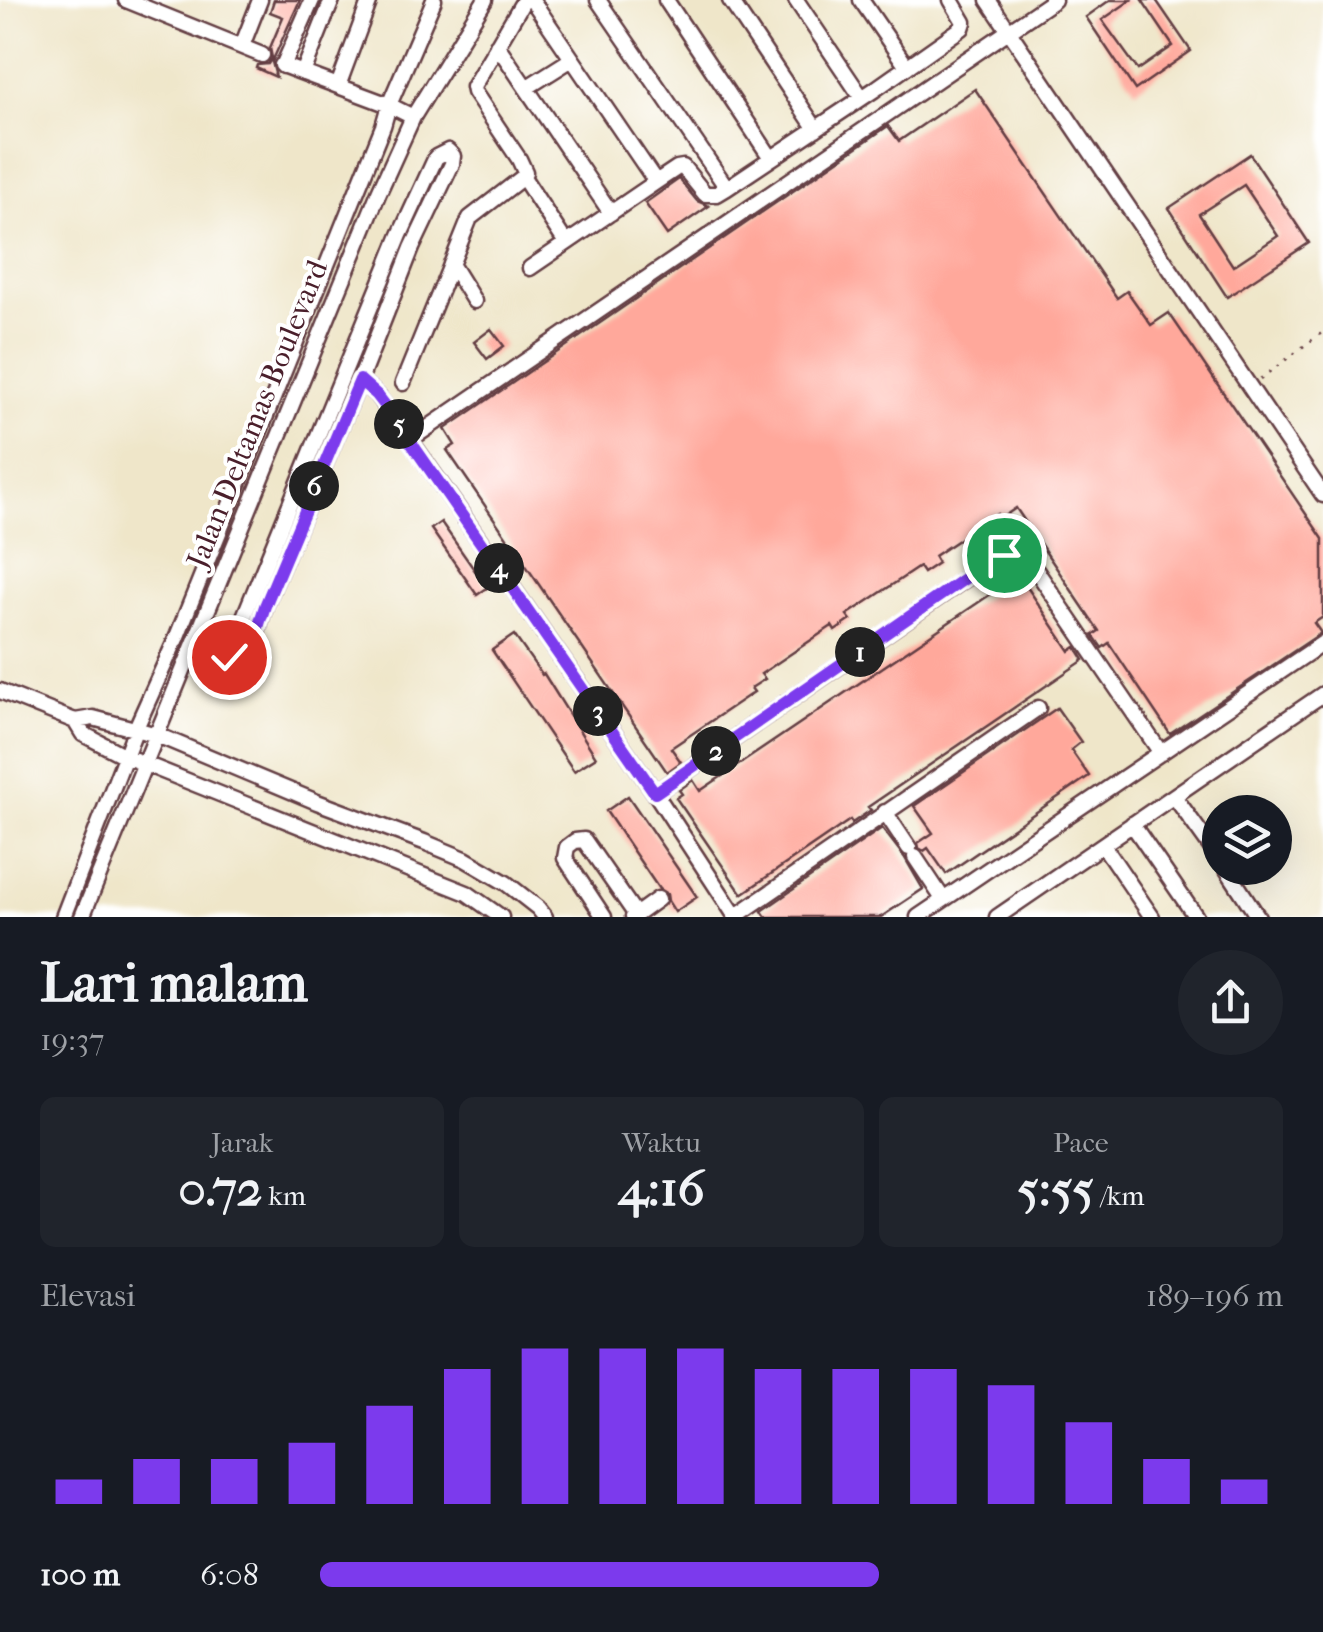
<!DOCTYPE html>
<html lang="id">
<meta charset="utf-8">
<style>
:root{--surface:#171b24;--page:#20242c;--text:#f1f3f6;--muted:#9ea1a6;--accent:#7c3aed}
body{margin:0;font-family:"IM FELL French Canon",serif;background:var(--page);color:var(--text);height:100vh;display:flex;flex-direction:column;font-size:38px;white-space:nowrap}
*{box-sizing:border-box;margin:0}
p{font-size:32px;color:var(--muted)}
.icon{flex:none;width:55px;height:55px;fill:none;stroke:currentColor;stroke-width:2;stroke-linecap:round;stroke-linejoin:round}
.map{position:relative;height:917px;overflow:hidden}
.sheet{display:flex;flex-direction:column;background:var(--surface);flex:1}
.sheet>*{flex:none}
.controls{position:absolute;left:1202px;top:795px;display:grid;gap:20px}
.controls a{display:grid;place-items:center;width:90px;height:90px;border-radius:50%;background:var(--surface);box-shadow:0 10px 40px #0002;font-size:50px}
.pin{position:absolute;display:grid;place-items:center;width:85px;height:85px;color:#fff;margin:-42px;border:5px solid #fff;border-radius:50%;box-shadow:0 2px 10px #0007}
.km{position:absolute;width:50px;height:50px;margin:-25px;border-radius:50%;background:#222;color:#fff;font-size:28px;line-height:50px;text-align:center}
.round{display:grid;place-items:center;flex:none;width:105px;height:105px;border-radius:52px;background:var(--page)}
.overview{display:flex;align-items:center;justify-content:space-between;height:170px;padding:0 40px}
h1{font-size:55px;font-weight:800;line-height:75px}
.metrics{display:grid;grid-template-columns:repeat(3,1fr);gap:15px;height:170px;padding:10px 40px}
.metrics div{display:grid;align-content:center;border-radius:15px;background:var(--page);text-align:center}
.metrics b{font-size:50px;font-weight:800}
.metrics small{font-size:28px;font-weight:400}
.metrics p{font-size:28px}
.chart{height:280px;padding:20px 40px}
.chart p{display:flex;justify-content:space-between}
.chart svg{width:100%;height:180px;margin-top:10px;stroke:var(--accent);stroke-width:6}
ul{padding:0 40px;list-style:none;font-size:32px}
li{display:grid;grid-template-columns:160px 120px 1fr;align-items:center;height:75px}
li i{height:25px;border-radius:12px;background:var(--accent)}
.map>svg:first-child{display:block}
</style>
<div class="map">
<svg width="1323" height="917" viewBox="0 0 1323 917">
<rect width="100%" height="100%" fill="#fff"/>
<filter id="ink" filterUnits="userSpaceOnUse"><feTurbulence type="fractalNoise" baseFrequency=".01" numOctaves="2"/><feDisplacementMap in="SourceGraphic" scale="20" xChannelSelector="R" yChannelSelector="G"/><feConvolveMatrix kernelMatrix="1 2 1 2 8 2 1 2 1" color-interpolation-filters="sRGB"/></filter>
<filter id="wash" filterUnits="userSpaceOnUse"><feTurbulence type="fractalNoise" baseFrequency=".0048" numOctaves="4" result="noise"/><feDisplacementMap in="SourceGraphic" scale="40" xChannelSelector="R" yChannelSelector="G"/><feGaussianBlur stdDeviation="2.25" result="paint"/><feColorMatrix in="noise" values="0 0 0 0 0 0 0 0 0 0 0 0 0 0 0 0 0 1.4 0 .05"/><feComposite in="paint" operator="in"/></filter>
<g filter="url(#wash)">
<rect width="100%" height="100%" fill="#efe6c9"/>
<g id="blocks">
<!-- building -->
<path fill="#ffa89b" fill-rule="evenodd" d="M274,0H300L272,62L276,77L256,68L257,65L268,64L272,58L270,48L283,17L270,12Z
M1110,0H1131L1102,20L1138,70L1173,46L1142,0H1156L1191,51L1135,90L1086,17Z
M975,89L1117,298L1127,291L1151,325L1169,313L1323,539V617L1314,623L1321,633L1170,734L1109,643L1102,648L1093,635L1099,631L1016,508L1000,519L997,514L934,556L938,563L923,573L919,567L847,615L851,620L835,631L832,626L761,674L765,679L751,688L754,692L671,748L681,762L667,772L447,450L455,445L445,429L888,126L899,141Z
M1250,154L1309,243L1227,297L1169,208ZM1244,185L1278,236L1233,266L1199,214Z
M679,179L697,201L709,206L667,235L645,203Z
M491,329L504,346L487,359L474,342Z
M441,522L487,588L477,595L431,529Z
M1019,575L1070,651L1076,647L1084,660L868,807L871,810L852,823L850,820L742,894L676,798L682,794L679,790L693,780L700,791Z
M514,635L542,675L544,674L596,757L574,771L492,650Z
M1057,708L1081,742L1071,750L1089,776L946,874L928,848L924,851L919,848L918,843L933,833L914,806Z
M628,796L697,897L675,912L668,901L667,894L659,889L606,811Z
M882,828L905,858L923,889L881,917H766L762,911Z"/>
</g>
</g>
<g filter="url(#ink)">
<use href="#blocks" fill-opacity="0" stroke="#633d43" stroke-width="2.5"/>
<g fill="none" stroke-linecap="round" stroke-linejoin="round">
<!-- minor casing -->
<g stroke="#633d43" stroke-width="19">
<path id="minor" d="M126,0L262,55
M532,0L656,182L677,168L683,167L705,194H717L727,188L874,90L962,28L964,22L951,0
M598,0L727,188
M666,0L771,158
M730,0L816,129
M796,0L862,98
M861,0L907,67
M988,0L1323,495
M497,45L611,213
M242,46L260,0
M282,65L389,105L413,117
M283,66L312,0
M303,73L332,0
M338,86L370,0
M526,88L572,59
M448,151L453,156L452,164L412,248L360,380L265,606L249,658L241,666L232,664L229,660L230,651L400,235L436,157Z
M523,177L566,243
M451,264L474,301
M530,268L656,182
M360,380L377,395L410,440L655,793L736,917
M403,383L470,218L523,177L525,172L519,159L474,92L473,87L524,0
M410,440L1054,0
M0,691L75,721L93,718L157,735L317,802L424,842L465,859L506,883L538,908L545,917
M75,721L83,734L125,756L467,893L501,917
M655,793L977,571L1018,550L1027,557L1161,753
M1174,796L1220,860
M885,812L909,848
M1132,824L1196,917
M1103,845L1152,917
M915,857L943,899
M1226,868L1258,917
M736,916L1038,708
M63,917L136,728L176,639L383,126L389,105L434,0
M82,917L379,192L413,117L485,0
M604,917L565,858L567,847L575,841L584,840L636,915
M633,917L658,899
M918,917L1323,643
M997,917L1323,694"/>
</g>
<!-- path -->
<path stroke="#633d43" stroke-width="2.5" stroke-dasharray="2.5 8" stroke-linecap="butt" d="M1260,379L1323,332"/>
<!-- minor -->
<use href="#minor" stroke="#fff" stroke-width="14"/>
</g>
</g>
<g fill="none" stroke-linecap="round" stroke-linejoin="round" filter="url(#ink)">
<!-- route casing -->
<g stroke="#fff" stroke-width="20">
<path id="route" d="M229,657L232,664L240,666L248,658L265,606L360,380L377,395L387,408L655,793L977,570L1004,555"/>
</g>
<!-- route -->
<use href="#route" stroke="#7c3aed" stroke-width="12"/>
</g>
<g text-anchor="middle" stroke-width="8" stroke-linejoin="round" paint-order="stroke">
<!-- street labels -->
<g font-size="30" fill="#4a1f2b" stroke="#fff">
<text transform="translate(257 414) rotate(-68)" y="10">Jalan Deltamas Boulevard</text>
</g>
</g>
</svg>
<div class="controls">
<a><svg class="icon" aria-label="layers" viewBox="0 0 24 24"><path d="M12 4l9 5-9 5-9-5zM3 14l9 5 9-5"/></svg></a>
</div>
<div class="pin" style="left:1004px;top:555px;background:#1e9e55"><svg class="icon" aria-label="arrive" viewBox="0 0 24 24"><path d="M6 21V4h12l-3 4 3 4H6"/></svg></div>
<div class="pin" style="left:229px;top:657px;background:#d93025"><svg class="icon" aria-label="check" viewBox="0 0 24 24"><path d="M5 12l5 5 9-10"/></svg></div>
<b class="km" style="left:860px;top:652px">1</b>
<b class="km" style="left:716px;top:751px">2</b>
<b class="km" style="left:598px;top:711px">3</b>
<b class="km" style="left:499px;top:568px">4</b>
<b class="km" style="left:399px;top:424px">5</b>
<b class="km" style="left:314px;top:486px">6</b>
</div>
<section class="sheet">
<div class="overview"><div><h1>Lari malam</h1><p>19:37</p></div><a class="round"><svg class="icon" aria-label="share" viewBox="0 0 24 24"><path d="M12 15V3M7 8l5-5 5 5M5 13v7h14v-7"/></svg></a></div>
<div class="metrics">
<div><p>Jarak</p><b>0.72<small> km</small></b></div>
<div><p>Waktu</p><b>4:16</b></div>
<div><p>Pace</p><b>5:55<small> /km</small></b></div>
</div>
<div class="chart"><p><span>Elevasi</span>189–196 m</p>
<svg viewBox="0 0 160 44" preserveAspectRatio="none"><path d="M5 44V38M15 44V33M25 44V33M35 44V29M45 44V20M55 44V11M65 44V6M75 44V6M85 44V6M95 44V11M105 44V11M115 44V11M125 44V15M135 44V24M145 44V33M155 44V38"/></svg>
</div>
<ul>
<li><b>100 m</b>6:08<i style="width:58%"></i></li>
</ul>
</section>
